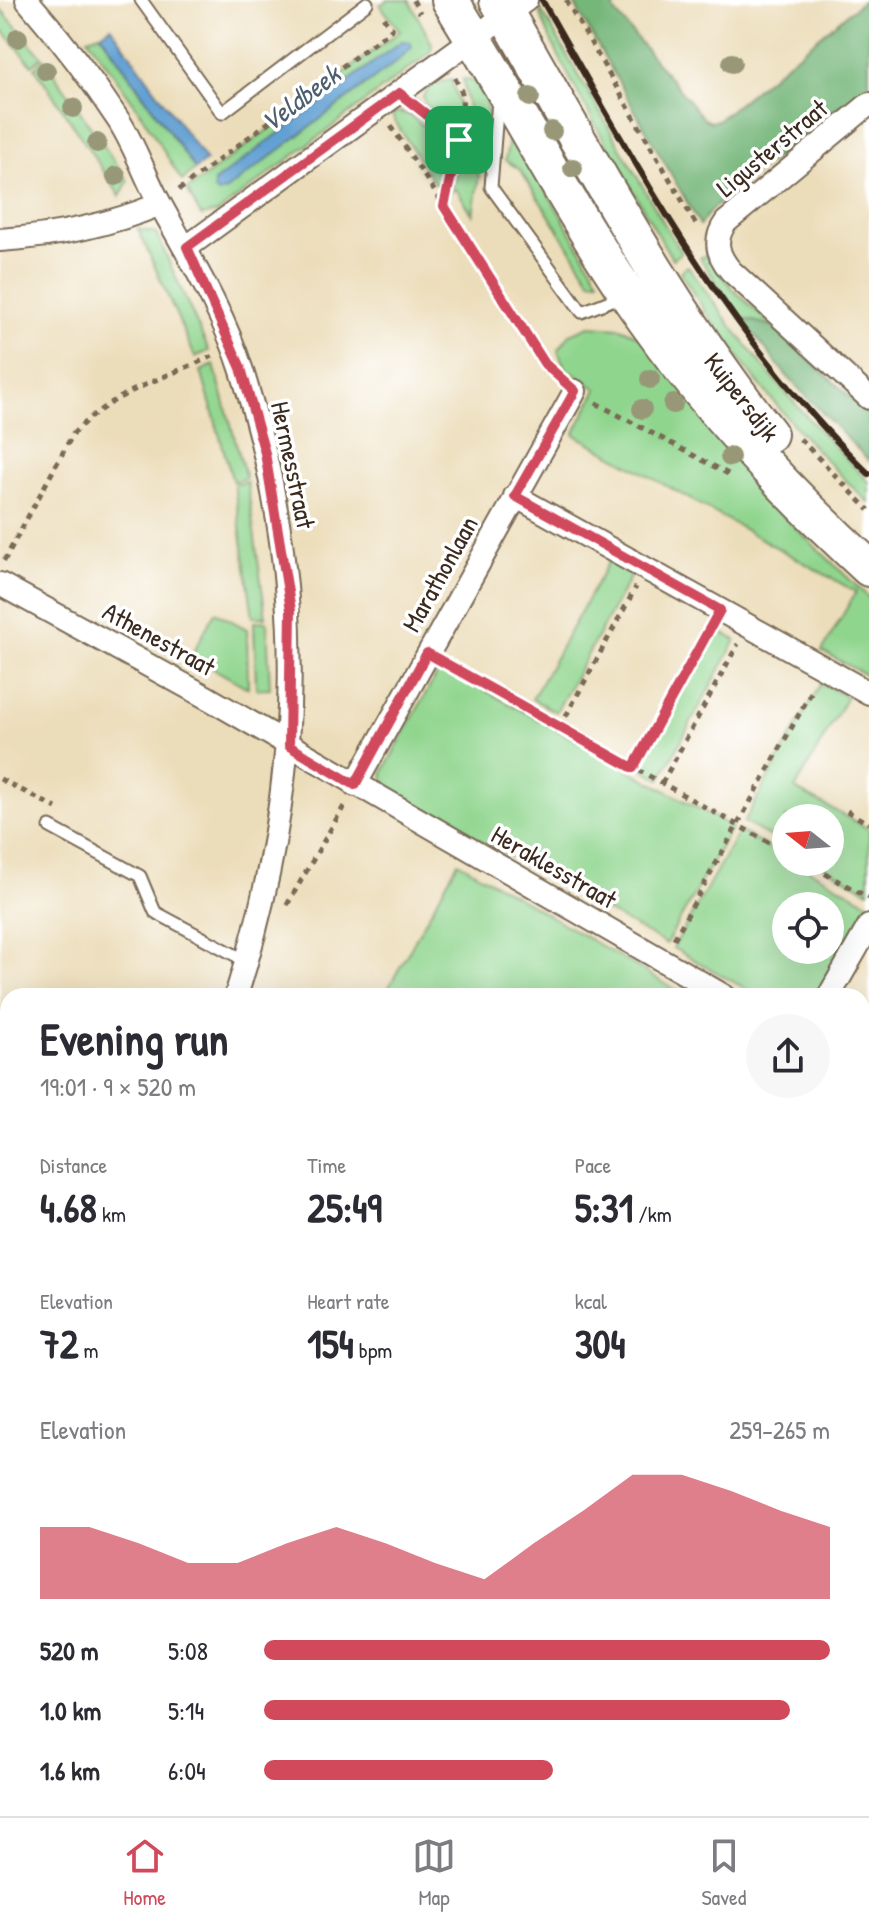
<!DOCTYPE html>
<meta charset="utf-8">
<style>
:root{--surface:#fff;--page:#f7f7f7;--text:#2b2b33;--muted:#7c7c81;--line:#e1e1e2;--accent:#d1495b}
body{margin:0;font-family:"Patrick Hand",sans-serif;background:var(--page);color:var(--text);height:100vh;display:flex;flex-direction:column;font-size:30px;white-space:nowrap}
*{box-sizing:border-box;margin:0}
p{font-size:26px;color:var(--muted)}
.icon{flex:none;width:44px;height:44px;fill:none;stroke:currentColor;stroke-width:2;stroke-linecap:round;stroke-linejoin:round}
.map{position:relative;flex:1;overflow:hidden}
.panel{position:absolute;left:0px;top:988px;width:870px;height:828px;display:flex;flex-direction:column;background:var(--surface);border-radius:24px 24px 0 0;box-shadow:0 8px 32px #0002}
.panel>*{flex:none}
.needle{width:52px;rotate:287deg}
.buttons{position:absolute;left:772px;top:804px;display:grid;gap:16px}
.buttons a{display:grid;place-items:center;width:72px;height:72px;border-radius:50%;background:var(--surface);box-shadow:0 8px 32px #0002;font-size:40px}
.pin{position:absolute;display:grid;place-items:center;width:68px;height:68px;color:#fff;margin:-34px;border-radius:16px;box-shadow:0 4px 12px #0006}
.round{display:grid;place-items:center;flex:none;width:84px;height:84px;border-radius:42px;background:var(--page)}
.headline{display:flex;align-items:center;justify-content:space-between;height:136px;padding:0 40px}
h1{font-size:44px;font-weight:800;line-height:60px}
.stats{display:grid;grid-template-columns:repeat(3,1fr);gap:12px;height:136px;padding:8px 40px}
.stats div{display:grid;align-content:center}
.stats b{font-size:40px;font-weight:800}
.stats small{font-size:22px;font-weight:400}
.stats p{font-size:22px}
.chart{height:224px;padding:16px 40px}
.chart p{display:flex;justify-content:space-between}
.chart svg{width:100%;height:144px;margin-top:8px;fill:var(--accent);opacity:.7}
ul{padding:0 40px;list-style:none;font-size:26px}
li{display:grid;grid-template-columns:128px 96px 1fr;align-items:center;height:60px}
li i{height:20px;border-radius:10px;background:var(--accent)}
.menu{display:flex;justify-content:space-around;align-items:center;height:112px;border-top:2px solid var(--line);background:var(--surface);font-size:22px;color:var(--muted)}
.menu a{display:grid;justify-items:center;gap:4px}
.menu .active{color:var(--accent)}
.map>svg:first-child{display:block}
</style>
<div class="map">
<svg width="869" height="1816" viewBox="0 0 869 1816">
<rect width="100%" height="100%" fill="#fff"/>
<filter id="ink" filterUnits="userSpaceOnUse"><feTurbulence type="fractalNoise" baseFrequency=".0125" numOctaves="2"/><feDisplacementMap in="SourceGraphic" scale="16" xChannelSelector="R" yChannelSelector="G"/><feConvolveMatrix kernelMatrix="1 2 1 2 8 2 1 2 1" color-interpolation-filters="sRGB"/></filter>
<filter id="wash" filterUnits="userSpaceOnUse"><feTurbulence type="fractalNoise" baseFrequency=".006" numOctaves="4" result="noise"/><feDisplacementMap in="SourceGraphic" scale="32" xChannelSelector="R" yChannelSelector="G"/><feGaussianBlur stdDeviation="1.8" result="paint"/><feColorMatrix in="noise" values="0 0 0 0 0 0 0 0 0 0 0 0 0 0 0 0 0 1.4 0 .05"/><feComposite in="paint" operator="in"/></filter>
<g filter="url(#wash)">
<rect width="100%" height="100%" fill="#ecddba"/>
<!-- green -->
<path fill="#90d58e" stroke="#668056" stroke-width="2" fill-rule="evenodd" d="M388,0H409L432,44L431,52L217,213L201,216L187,190L400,31L380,5Z
M0,8L42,57L32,65L0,27Z
M540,8L681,253L672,259C654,226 536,29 540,8Z
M100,34L195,169L182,181L138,109L88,38Z
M44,59L128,181L120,196L35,68Z
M451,79L459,105L456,129L426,106L423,97L431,85Z
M463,79C493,82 487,115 486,139L480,145L465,138L469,114Z
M400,112L409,115L451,148L442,186L434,183L393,118V113Z
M511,131L599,280L591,281L520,170L505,160Z
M460,155L479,175L473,215L456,189L451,192Z
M138,229L156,233L209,351L195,357Z
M706,255L734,290L772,326L741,318L700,258Z
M688,266C742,345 801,415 869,482V503C797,434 732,357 680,272Z
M589,326L621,328L643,338L766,488L775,508L869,598V677L822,651L856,592L574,434L597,389L565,368L558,351L570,334Z
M214,365L246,478L233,482L201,371Z
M247,482L266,617H253L234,485Z
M609,561L632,574L556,712L532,699Z
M215,612L247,629L248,688L191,656Z
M267,621L270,688L256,689L254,622Z
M713,628L736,640L660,779L637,765Z
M441,666L732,827L666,944L391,791L384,783L383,772Z
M821,683L847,697L795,789L869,829V891L816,862H830V818H786V846L744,822Z
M739,831L786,857V862H795L869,903L819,996H759L673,948ZM786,906H830V950H786Z
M458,862L686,996H384Z
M0,1300L8,1304V1350L0,1366Z"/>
<!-- forest -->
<path fill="#74b679" stroke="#58704c" stroke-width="2" d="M572,0H615L614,11L703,118L710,122L718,120L864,0H869V93L853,107L839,106L712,209L700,225Z
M741,318L772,326L869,414V461L787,376Z
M862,1190L869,1194V1255H862Z"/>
<!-- water -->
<path fill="#62a0d3" stroke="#4e6578" stroke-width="2" d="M111,27L206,161L195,169L101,34Z
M402,41L410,42L412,47L396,62L225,191L218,193L214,190V182Z"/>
</g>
<g filter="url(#ink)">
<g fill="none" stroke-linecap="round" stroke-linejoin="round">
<!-- lane casing -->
<g stroke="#796955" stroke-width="15">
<path id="lane" d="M141,0L222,113L367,3
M399,93L492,166
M498,99L491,187L582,312L622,296
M50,827L140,876L155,912L246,961"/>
</g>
<!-- street casing -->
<g stroke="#796955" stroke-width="26">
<path id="street" d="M27,0C60,38 91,78 119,121C135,146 145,176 159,202C189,257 223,311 242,371C310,583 303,785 236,996
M869,104L726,222C713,240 717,255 731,271L869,398
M0,240C57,236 108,226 160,204
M187,247L526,0
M515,496L869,693
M0,584L208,698L724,996
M355,785L575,391
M829,996L869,926
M0,1025L8,1030
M862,1072L869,1076
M0,1431L8,1416
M862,1480L869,1483
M0,1590L8,1595"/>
</g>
<!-- primary casing -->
<g stroke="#796955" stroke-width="40">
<path id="primary" d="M450,0C511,97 564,201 629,296C696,395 781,487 869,568
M498,0C584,148 662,299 769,434
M862,1756L869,1740
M839,1816L842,1808"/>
</g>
<!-- path -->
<path stroke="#796955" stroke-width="5" stroke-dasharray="6 6" stroke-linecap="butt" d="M413,0L420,13
M566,0L697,226
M455,78L462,93L463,122
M391,126L443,204
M454,159L444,206L545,364L559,376
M179,190L392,29L381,14
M596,403L732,476
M800,439L869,510
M4,561L73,434C110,393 164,378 213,356
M449,665L786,852
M560,727L636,587
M633,768L710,628
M0,779L56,808
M662,783L738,644
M847,811L869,824
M804,862L869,898
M287,905L344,806
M674,939L813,689"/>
<!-- lane -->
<use href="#lane" stroke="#fff" stroke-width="11"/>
<!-- street -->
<use href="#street" stroke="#fff" stroke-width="22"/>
<!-- primary -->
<use href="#primary" stroke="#fff" stroke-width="36"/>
<!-- rail -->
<path stroke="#3b2a1e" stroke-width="6" d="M542,0C641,173 724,333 869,474"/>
</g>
<!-- trees -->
<g fill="#989777">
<circle cx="18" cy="38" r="10"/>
<circle cx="732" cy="63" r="10"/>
<circle cx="46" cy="71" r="10"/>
<circle cx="530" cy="97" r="10"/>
<circle cx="73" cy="108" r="10"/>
<circle cx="552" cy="131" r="10"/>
<circle cx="97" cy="143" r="10"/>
<circle cx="573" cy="168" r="10"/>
<circle cx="116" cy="176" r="10"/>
<circle cx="650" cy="379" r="10"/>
<circle cx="673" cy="404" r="10"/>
<circle cx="642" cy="409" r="10"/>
<circle cx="730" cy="457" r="10"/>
</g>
</g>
<g fill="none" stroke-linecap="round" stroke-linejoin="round" filter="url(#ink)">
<!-- route casing -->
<g stroke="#fff" stroke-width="16">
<path id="route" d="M399,93L459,140L444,206L545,364L575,391L515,496L720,610L633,768L427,653L355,785L289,746L291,610L265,453L241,368L187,247Z"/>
</g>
<!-- route -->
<use href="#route" stroke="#d1495b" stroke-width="10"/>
</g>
<g text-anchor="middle" stroke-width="7" stroke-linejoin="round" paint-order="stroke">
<!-- street labels -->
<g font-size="26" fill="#3b2a1e" stroke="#fff">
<text transform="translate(772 148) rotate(-40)" y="9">Ligusterstraat</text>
<text transform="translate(742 397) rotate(52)" y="9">Kuipersdijk</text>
<text transform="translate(293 465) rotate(78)" y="9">Hermesstraat</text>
<text transform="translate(440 574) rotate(-61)" y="9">Marathonlaan</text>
<text transform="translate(159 639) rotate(29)" y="9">Athenestraat</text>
<text transform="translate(554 867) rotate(30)" y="9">Heraklesstraat</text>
</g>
<!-- water labels -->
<g font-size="28" font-style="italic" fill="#4d5f6f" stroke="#fff">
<text transform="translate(300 98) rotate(-37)" y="10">Veldbeek</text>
</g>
</g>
</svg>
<div class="buttons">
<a><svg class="needle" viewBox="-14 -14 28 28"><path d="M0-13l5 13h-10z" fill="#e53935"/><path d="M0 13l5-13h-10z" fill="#7c7c81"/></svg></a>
<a><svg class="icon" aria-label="locate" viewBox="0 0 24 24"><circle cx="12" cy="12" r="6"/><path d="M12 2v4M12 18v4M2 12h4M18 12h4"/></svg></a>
</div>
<div class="pin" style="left:459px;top:140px;background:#1e9e55"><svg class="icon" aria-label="arrive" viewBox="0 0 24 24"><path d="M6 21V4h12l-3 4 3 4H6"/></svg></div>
<section class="panel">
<div class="headline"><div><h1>Evening run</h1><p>19:01 · 9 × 520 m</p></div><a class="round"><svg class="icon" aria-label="share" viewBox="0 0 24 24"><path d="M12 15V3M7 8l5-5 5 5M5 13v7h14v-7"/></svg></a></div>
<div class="stats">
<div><p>Distance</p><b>4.68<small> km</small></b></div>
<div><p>Time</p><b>25:49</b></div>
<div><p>Pace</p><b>5:31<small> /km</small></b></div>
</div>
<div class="stats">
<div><p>Elevation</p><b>72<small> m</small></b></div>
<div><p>Heart rate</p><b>154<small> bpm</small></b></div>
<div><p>kcal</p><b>304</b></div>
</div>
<div class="chart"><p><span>Elevation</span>259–265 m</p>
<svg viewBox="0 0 160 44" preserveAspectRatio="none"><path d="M0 44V22L10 22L20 27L30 33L40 33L50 27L60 22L70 27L80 33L90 38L100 27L110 17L120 6L130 6L140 11L150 17L160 22V44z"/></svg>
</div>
<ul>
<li><b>520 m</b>5:08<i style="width:100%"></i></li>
<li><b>1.0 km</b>5:14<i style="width:93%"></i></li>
<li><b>1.6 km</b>6:04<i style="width:51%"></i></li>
</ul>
</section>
</div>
<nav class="menu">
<a class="active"><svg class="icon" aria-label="home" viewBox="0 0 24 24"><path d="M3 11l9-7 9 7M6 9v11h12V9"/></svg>Home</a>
<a><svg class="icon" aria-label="map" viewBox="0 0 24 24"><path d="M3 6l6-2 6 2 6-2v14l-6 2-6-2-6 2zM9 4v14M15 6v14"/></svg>Map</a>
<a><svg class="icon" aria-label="saved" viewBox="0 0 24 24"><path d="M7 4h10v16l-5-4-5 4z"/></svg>Saved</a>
</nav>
